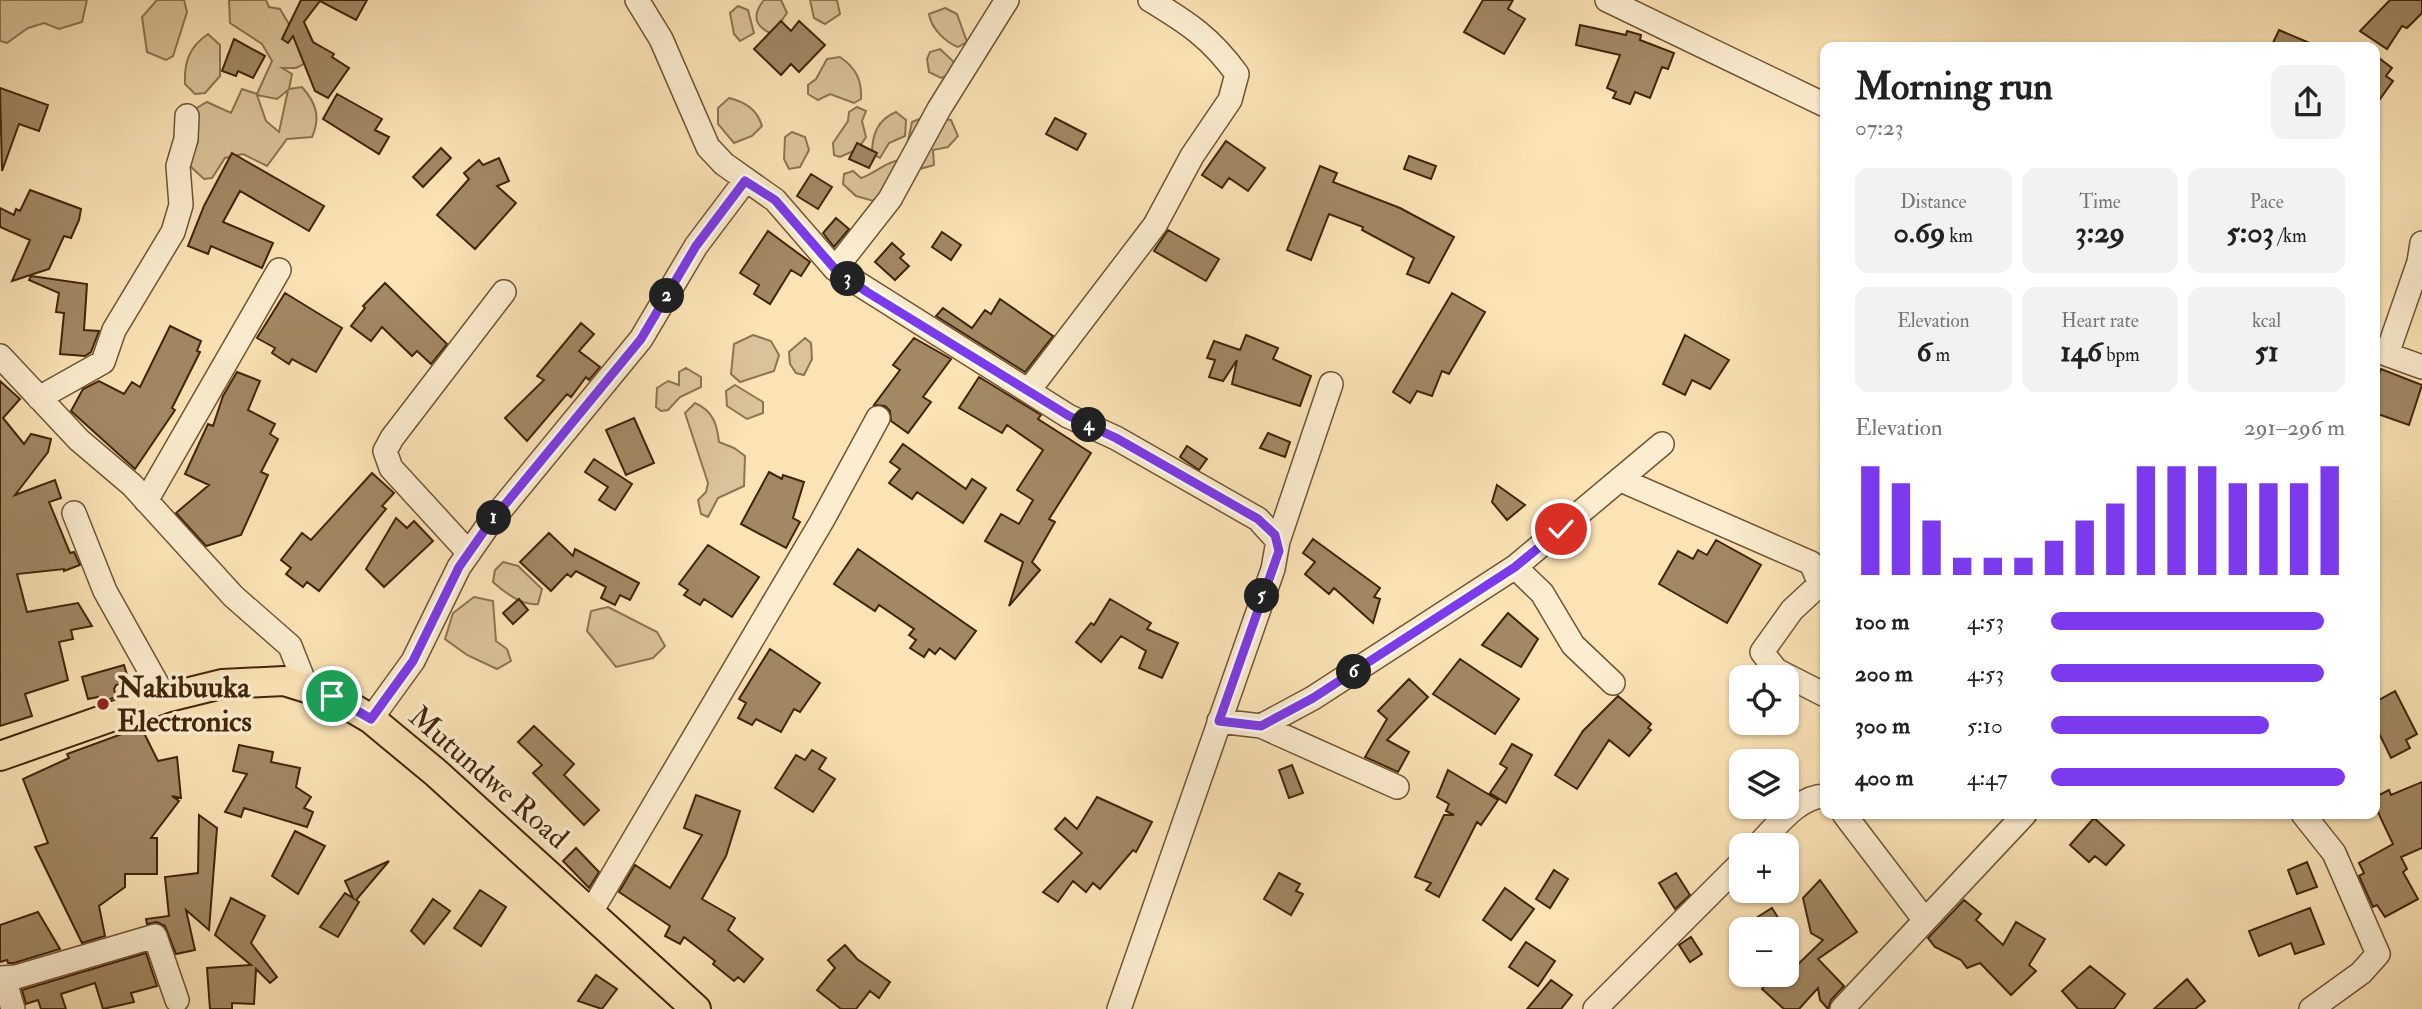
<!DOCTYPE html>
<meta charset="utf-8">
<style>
:root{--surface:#fff;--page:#f2f2f2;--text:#222;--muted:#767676;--accent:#7c3aed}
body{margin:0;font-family:"IM FELL Double Pica",serif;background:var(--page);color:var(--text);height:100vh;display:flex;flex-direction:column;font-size:26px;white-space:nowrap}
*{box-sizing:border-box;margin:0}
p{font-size:23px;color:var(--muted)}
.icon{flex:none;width:38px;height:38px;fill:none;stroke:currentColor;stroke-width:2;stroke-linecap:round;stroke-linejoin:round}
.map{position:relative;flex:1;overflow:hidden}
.side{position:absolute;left:1820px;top:42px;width:560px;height:777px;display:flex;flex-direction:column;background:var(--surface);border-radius:14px;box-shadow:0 2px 5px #0004}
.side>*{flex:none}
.controls{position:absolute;left:1729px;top:665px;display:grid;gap:14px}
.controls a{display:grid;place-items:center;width:70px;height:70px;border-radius:14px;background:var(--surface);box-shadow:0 2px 5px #0004;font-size:35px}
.pin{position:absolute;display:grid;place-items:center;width:60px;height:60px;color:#fff;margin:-30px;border:4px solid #fff;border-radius:50%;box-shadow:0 2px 7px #0007}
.km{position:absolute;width:35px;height:35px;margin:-18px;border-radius:50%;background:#222;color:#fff;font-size:19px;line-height:35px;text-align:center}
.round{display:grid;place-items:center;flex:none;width:74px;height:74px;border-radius:14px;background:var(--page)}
.head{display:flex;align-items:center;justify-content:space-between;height:119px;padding:0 35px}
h1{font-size:38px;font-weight:800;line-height:52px}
.metrics{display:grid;grid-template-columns:repeat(3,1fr);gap:10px;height:119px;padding:7px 35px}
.metrics div{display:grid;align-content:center;border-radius:14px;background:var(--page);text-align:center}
.metrics b{font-size:30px;font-weight:800}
.metrics small{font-size:19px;font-weight:400}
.metrics p{font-size:19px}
.chart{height:196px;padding:14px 35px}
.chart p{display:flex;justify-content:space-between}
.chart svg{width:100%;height:126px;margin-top:7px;stroke:var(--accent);stroke-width:6}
ul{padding:0 35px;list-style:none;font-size:23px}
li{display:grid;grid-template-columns:112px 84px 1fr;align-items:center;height:52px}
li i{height:18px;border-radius:9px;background:var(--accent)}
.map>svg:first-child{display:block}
</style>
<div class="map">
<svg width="2422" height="1009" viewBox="0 0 2422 1009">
<rect width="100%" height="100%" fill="#fbe3b6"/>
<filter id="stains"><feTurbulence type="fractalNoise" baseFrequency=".00286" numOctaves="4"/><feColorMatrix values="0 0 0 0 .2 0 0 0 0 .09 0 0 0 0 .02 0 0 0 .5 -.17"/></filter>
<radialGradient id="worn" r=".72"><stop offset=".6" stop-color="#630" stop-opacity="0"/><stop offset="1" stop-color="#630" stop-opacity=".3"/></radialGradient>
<!-- green -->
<path fill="#dbc399" stroke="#8e7451" stroke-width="2" fill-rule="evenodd" d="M0,0H87L82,22L59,29L44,23L28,28L7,43L0,41Z
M157,0H184L187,12L173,56L166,60L147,52L142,17Z
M229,0H266L269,7L280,9L300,43L304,64L296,68H282L292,74L289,89L302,87C316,103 321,117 312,137L287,139L267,166L243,154L225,158L212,178L204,179L190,166L191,155L198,142L194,135L195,109L207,102L231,113L242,89L257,94L272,61L262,44L230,23ZM288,90L279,132L266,121L257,95L277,99Z
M764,0H781L787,13L772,34C754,26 752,15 764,0Z
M810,0H837L840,14L825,24L814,18Z
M738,6L748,10L754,33L740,41L734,34L730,13Z
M945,8L957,14L967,42L958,47C945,42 931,28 929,14Z
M208,34L220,45V76L205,93L195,94L185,84C184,62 189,47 208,34Z
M940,49L955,63L951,74L941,78L929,72L927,59L930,52Z
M840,57C856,68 862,80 861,99L854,103L830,94L818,100L808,94V85L816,79L827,59Z
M729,98C745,102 757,109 762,126L752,136L734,143L718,124V108Z
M857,107L866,111L862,121L866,137L858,149L840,157L834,155L833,143L848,121L849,112Z
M896,112L906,120L905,136L889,143L880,158L872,154C872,135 877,120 896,112Z
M924,117L951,120L958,136L948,147L933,150L934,165L920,169L908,141L912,122Z
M792,132L805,137L809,150L800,167L789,169L784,159L785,137Z
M903,159L877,205L874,201L856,196L843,184L844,174L853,171L861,178C878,172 882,163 903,159Z
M753,335L771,341L779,355L774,371L740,382L731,374L734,344Z
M805,338L811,343L812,359L804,375L796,373L790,364L789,352Z
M686,368L701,377V387L680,397L668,410L661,411L656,407L657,388L668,381L679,385V372Z
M735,385L763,402V413L747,419L727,406L726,391Z
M695,403C713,411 717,424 719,442L734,448L745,456L744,486L718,498L708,517L701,514L698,500L706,492L708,483L685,413Z
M503,562L518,566L542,589L538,604C522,606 505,593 493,582L495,570Z
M474,597L493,601L496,641L507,649L511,661L497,669L467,655L445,639L453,613Z
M608,607L657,632L665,646L653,658L616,667L587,631L591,611Z"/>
<!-- building -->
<path fill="#a28863" stroke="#412509" stroke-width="2" d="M301,0H367L356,20L320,1L304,22L313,42L334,54L332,57L349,68L328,98L315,91L293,36L288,43L282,39Z
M1483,0H1513L1508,9L1525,19L1504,54L1464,32Z
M2390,0H2422V13L2407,28L2402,26L2387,49L2360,31Z
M781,21L791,31L799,21L825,45L799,72L791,64L781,75L754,49Z
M1580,25L1626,35L1627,31L1641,35L1640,40L1674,53L1668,69L1662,67L1650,98L1635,92L1630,104L1613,98L1616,92L1607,88L1620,55L1576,45Z
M2279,30L2319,47H2271Z
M234,39L265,56L253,78L238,71L236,76L222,71Z
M2375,55L2392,68L2386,76L2393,81L2375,106Z
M0,88L48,105L39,131L19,124L2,171Z
M337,94L382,119L375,130L389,137L379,154L323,119Z
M1055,118L1086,134L1077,150L1046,134Z
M1226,141L1265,168L1248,191L1229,178L1222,188L1202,175Z
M857,143L877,153L869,168L849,159Z
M441,148L451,158L423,187L413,177Z
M232,153L324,206L309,231L240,191L223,222L273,243L262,268L211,246L208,254L188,246L204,206Z
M1409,156L1436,166L1431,179L1404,169Z
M499,158L509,181L497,186L516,203L475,249L437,215L469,179L464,173L479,160L483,165Z
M1320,166L1337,173L1333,182L1400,208L1454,237L1429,283L1407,274L1414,258L1362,230L1363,227L1329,214L1311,260L1287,250Z
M811,174L832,187L818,209L797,196Z
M30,190L81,209L79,220L71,238L64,236L49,269L12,281L30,240L0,227V208L14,215L16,209L20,211Z
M836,218L849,229L834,247L823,233Z
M1168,230L1219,259L1206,281L1154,251Z
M768,231L810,262L801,276L791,270L770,304L754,294L759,285L740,273Z
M942,232L961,245L951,260L932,247Z
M892,243L904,254L900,258L909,266L895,280L875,262Z
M31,276L87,284L84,330L99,331L91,352L85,356L60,354L64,313L56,312L59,293L29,280Z
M385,283L447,344L431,364L417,351L412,356L382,327L371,341L351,326L365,308L363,306Z
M285,293L342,328L316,372L292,359L289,364L272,353L275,348L257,338Z
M1452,293L1485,312L1449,374L1442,371L1432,396L1417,391L1410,403L1393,392Z
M1000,299L1053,336L1025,372L936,316L943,308L972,328L985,310L991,314Z
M581,323L594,334L579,351L600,367L589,380L586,377L571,397L567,394L527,441L505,418L544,380L537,376Z
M170,326L201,341L197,351L200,352L172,408L175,410L135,469L71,411L83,389L99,381L124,394L132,382L140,387Z
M1246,335L1278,348L1273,359L1311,376L1300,406L1232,384L1237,360L1223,381L1209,377L1215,360L1207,358L1214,341L1240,350Z
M1685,335L1729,360L1710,389L1692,380L1685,395L1663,384Z
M914,338L951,359L923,397L931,402L908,433L891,421L890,411L885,406L874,405L900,370L893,365Z
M2381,369L2422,385L2409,425L2375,413V385Z
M237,372L260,381L248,410L275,424L270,434L278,439L261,472L268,475L241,535L206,546L176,513L209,485L185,474L208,424L213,426L223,396Z
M979,377L1041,415L1038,419L1091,453L1049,519L1055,522L1032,562L1040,570L1009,606L1023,562L985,541L1001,514L1019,524L1033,500L1017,490L1043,450L1007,425L1002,433L959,408Z
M0,381L20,399L3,418L24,444L31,434L51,439L48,452L15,495L55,480L61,498L49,502L70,553L74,552L80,565L64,571V569L17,574L27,612L78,603L92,626L71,630L73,639L59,642L68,680L25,694L32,716L0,726Z
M634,418L654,463L626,475L606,430Z
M1268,433L1290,442L1285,457L1260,448Z
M903,444L966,489L972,479L986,488L963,523L917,492L912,499L889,483L900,469L890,462Z
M1187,446L1207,459L1199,470L1180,457Z
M594,459L632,484L615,510L599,500L608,487L585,472Z
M769,472L782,479L783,475L804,482L793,518L800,522L786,548L741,524Z
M372,473L394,493L382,506L386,509L319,591L307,582L303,587L286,574L291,568L281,560L302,533L311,540Z
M1497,485L1525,505L1507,520L1492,502Z
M396,518L407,528L414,521L433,541L384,587L366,569Z
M549,533L573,556L575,549L639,583L630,600L620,595L615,605L601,598L606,587L576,571L571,577L567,574L551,591L520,562Z
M1313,539L1380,588L1374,597L1380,599L1373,623L1334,588L1329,594L1305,574L1315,562L1303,553Z
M1716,540L1761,565L1727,623L1659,584L1678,551L1693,559L1698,550L1707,555Z
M708,545L759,577L732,617L704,599L700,605L684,595L688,590L679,584Z
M858,549L976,631L955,659L940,648L935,654L929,649L924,657L910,648L916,640L909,635L914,629L879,605L875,611L834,584Z
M519,599L528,610L513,624L503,613Z
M1110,599L1151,623L1147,629L1178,643L1162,678L1139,668L1146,651L1121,636L1101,662L1076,642L1091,623L1094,625Z
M1508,613L1538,639L1521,667L1482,645Z
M770,649L820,683L800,712L794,709L781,732L756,719L752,725L738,718L746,703L739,699Z
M1460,659L1519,699L1495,734L1433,694Z
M124,665L129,681L116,685L114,689L116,697L100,703L98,697L88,699L82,677Z
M1409,679L1428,697L1387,740L1409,752L1398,772L1365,757L1387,719L1378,711Z
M2395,691L2417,734L2406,740L2410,748L2391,758L2375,725V702Z
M1618,696L1651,724L1648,728L1651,730L1629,756L1609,740L1577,789L1555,775L1583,731Z
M534,726L574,764L564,775L599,810L584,825L533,773L542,765L518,742Z
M141,727L158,761L177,757L181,798L172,796L179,801L151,838H157V874H125V887L99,906L105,936L82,943L35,847L48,843L23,779L69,758L67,754Z
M1512,744L1532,755L1506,803L1490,793L1507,768L1500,764Z
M239,745L273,752L271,762L300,768L296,787L311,797L304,808L313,812L307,827L244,808L241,817L225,812L247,774L233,771Z
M812,750L826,758L819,769L835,779L813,812L775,788L796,755L805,760Z
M1292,765L1303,793L1289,798L1279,770Z
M1448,770L1498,800L1481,825L1477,822L1439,897L1426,890L1431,883L1415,877L1444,815H1454L1446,811L1449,804L1437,797Z
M2422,782V848L2401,857L2407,869L2403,872L2418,899L2385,917L2377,905L2373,907L2359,876L2364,873L2359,863L2393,844L2375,806V797L2389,790L2391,795Z
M696,795L740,811L726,856L702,899L735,918L728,930L763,959L744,982L738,977L734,981L713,964L715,961L684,937L680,944L665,936L670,926L619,892L635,865L670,888L702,835L684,828Z
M1097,797L1152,822L1136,852L1133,850L1100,889L1093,883L1086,892L1073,881L1058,902L1043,892L1082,853L1055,829L1065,818L1077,829Z
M199,815L217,828L209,930L186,910L195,950L176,954L165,926L157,922L147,924L146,919L169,916L165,877L198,873Z
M2094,818L2124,845L2106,865L2095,856L2089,862L2070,845Z
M295,831L325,846L298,894L272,876Z
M576,848L599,872L589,888L563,861Z
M389,861L356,900L359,902L338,937L320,927L345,893L353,898L345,881Z
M2307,862L2317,887L2297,894L2288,870Z
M1554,870L1568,879L1550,908L1536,899Z
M1279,873L1300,884L1296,891L1303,894L1291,915L1264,899Z
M1676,873L1690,895L1675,909L1659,883Z
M1820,880L1857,932L1818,959L1844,986L1831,1000L1828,1009L1820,1000L1818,988L1799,1009H1784L1762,989L1775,975H1787L1823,940L1811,933L1803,898Z
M1505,888L1534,909L1511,940L1483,920Z
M480,890L506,907L481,946L454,928Z
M231,898L265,916L251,943L277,977L270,983L256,969L254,1004L232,1003V1009H210L207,968L251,965L215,935Z
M433,899L450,911L424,944L411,931Z
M1964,900L1981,914L1976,920L2003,945L2016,922L2045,939L2029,965L2036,971L2011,995L1980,963L1967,968L1961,960L1935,947L1928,938Z
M1772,908L1785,929H1763L1756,918Z
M2310,908L2324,944L2295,954L2291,943L2259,956L2249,931Z
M38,912L60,949L14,963H8L7,960L0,962V925Z
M1691,937L1702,954L1690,962L1679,945Z
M1526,942L1555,961L1538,986L1509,967Z
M845,945L857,959L890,982L879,998L870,991L856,1009H841L817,990L835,968L828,960Z
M146,953L157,986L131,993L134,1002L103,1009L95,983L61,994L66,1009H41L38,1000L26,1004L22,990Z
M2090,966L2125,994L2114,1009H2078L2062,991Z
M596,975L617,989L602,1009L578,1001Z
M2187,979L2205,1001L2195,1009H2154Z
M1551,980L1572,995L1561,1009H1527Z"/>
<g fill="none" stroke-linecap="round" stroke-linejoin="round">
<!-- minor casing -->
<g stroke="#705434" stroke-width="26">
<path id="minor" d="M637,0L661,39L708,147L724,164L775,200L835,269L1068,416L1116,438L1258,519L1278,541L1273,569L1119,1009
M1607,0L1825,105
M835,269L890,199L939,109L1007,0
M2375,350L2422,367
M2387,354L2419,262L2422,243
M0,356L79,440L132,485L233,596L290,646L307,689
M1029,390L1155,225L1192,156L1230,100L1237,74C1211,38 1188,23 1150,0
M39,398L103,362L114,330L173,232L181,205L178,166L186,139L187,116
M1621,480L1811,563L1820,584L1792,610L1762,652L1776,670L1825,695
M146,501L279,270
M74,513L105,591L165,698
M1278,541L1331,384
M469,553L391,468L385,451L392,438L504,292
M1515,567L1542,593L1573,645L1613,683
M371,719L413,661L459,567L489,524L641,339L696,246L745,181
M1219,721L1261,726L1397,787
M1261,726L1313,698L1515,567L1662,444
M1844,814L1924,919
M2303,814L2334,853L2378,954L2361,973L2311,1009
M1758,845C1776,827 1798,796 1825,796
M591,912L822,521L878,418
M0,978L16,977L155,936L177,1000
M4,978L13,1009
M1595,1009L1741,863
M1842,1009L2025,814"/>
</g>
<!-- major casing -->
<g stroke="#412509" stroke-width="32">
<path id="major" d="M0,756L165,698L222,684L284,681L332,696L371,719L435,772L696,1009"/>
</g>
<!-- minor -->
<use href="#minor" stroke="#fcedd0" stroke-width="23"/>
<!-- major -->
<use href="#major" stroke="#fbe3b6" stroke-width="28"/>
</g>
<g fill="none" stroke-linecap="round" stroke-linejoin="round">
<!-- route casing -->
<g stroke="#fff" stroke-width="14">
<path id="route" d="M332,696L371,719L413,661L459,567L489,524L641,339L696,246L745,181L775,200L835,269L867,292L1069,416L1116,438L1258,519L1275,535L1279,551L1219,721L1261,726L1313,698L1515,567L1561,529"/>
</g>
<!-- route -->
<use href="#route" stroke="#7c3aed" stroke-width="9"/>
</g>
<!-- markers -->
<circle fill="#8f2418" stroke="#fcedd0" stroke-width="2.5" cx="103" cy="704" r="7"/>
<g text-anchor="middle" stroke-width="7" stroke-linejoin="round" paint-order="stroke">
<!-- poi labels -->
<g font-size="30" font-weight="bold" fill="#412509" stroke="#fcedd0" text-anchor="start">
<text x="117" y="697">Nakibuuka<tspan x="117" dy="34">Electronics</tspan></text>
</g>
<!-- street labels -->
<g font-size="30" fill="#412509" stroke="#fcedd0">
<text transform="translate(489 777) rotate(41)" y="10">Mutundwe Road</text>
</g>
</g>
<rect width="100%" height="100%" filter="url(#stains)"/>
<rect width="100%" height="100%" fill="url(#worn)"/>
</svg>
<div class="controls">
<a><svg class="icon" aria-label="locate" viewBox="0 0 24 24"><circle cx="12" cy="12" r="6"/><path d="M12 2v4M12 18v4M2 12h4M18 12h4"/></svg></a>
<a><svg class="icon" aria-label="layers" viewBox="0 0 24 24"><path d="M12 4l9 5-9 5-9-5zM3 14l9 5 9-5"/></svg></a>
<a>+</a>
<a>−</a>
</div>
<div class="pin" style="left:332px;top:696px;background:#1e9e55"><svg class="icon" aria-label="arrive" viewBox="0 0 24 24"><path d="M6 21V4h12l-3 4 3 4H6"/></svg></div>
<div class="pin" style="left:1561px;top:529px;background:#d93025"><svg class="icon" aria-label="check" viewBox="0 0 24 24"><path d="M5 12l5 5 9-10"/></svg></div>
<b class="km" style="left:494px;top:518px">1</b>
<b class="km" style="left:667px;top:296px">2</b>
<b class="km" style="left:848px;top:279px">3</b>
<b class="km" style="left:1089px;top:425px">4</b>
<b class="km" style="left:1262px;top:596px">5</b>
<b class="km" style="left:1354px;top:672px">6</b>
<section class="side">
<div class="head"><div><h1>Morning run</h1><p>07:23</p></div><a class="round"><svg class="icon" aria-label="share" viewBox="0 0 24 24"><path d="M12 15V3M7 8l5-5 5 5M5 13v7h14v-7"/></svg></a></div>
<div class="metrics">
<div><p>Distance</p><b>0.69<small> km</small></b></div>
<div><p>Time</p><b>3:29</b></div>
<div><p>Pace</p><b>5:03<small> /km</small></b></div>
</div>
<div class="metrics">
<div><p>Elevation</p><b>6<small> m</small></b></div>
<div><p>Heart rate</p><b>146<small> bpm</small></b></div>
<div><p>kcal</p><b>51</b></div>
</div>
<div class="chart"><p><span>Elevation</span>291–296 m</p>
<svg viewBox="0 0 160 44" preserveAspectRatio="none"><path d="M5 44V6M15 44V12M25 44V25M35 44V38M45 44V38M55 44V38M65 44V32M75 44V25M85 44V19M95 44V6M105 44V6M115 44V6M125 44V12M135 44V12M145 44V12M155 44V6"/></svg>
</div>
<ul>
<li><b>100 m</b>4:53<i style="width:93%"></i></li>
<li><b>200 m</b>4:53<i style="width:93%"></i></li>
<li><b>300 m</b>5:10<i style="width:74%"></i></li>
<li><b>400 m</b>4:47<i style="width:100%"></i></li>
</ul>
</section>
</div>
